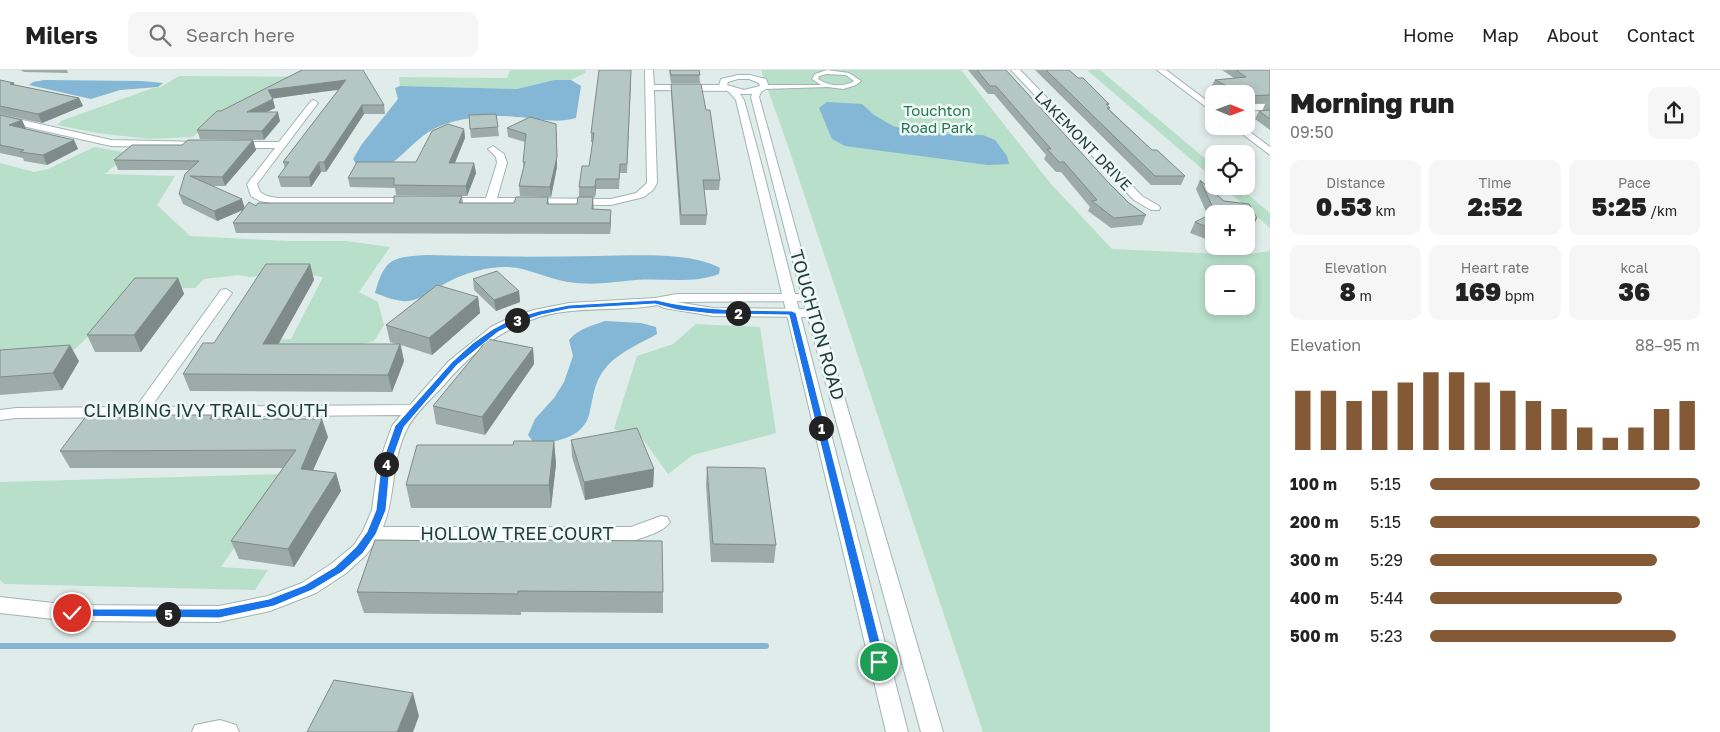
<!DOCTYPE html>
<meta charset="utf-8">
<style>
:root{--surface:#fff;--page:#f6f6f6;--text:#222;--muted:#767676;--line:#e0e0e0;--accent:#845936}
body{margin:0;font-family:"Golos Text",sans-serif;background:var(--page);color:var(--text);height:100vh;display:flex;flex-direction:column;font-size:19px;white-space:nowrap}
*{box-sizing:border-box;margin:0}
p{font-size:16px;color:var(--muted)}
.icon{flex:none;width:28px;height:28px;fill:none;stroke:currentColor;stroke-width:2;stroke-linecap:round;stroke-linejoin:round}
.map{position:relative;flex:1;overflow:hidden}
.drawer{display:flex;flex-direction:column;background:var(--surface);width:450px}
.drawer>*{flex:none}
.needle{width:32px;rotate:91deg}
.buttons{position:absolute;left:1205px;top:15px;display:grid;gap:10px}
.buttons a{display:grid;place-items:center;width:50px;height:50px;border-radius:10px;background:var(--surface);box-shadow:0 2px 8px #0003;font-size:25px}
.pin{position:absolute;display:grid;place-items:center;width:42px;height:42px;color:#fff;margin:-21px;border:2px solid #fff;border-radius:50%;box-shadow:0 1px 5px #0007}
.km{position:absolute;width:25px;height:25px;margin:-12px;border-radius:50%;background:#222;color:#fff;font-size:14px;line-height:25px;text-align:center}
.round{display:grid;place-items:center;flex:none;width:52px;height:52px;border-radius:10px;background:var(--page)}
.summary{display:flex;align-items:center;justify-content:space-between;height:85px;padding:0 20px}
h1{font-size:28px;font-weight:800;line-height:38px}
.metrics{display:grid;grid-template-columns:repeat(3,1fr);gap:8px;height:85px;padding:5px 20px}
.metrics div{display:grid;align-content:center;border-radius:10px;background:var(--page);text-align:center}
.metrics b{font-size:25px;font-weight:800}
.metrics small{font-size:14px;font-weight:400}
.metrics p{font-size:14px}
.chart{height:140px;padding:10px 20px}
.chart p{display:flex;justify-content:space-between}
.chart svg{width:100%;height:90px;margin-top:5px;stroke:var(--accent);stroke-width:6}
ul{padding:0 20px;list-style:none;font-size:16px}
li{display:grid;grid-template-columns:80px 60px 1fr;align-items:center;height:38px}
li i{height:12px;border-radius:6px;background:var(--accent)}
header{display:flex;align-items:center;gap:30px;box-sizing:border-box;height:70px;padding:0 25px;background:var(--surface);border-bottom:1px solid var(--line)}
header strong{font-size:24px}
nav{display:flex;gap:28px;margin-inline-start:auto;font-size:18px}
.search{width:350px;height:45px;background:var(--page);display:flex;align-items:center;gap:12px;box-sizing:border-box;padding:0 18px;border-radius:10px;color:var(--muted);font-size:19px}
main{display:flex;flex:1;min-height:0}
.map>svg:first-child{display:block}
</style>
<header>
<strong>Milers</strong>
<div class="search"><svg class="icon" aria-label="search" viewBox="0 0 24 24"><circle cx="10" cy="10" r="6"/><path d="M15 15l6 6"/></svg>Search here</div>
<nav><a>Home</a><a>Map</a><a>About</a><a>Contact</a></nav>
</header>
<main>
<div class="map">
<svg width="1270" height="662" viewBox="0 0 1270 662">
<rect width="100%" height="100%" fill="#e0ece9"/>
<!-- green -->
<path fill="#b7dfca" fill-rule="evenodd" d="M510,0H586L585,3L571,10H554L517,19L400,16L399,7L507,8Z
M761,0H961L1051,114L1112,179L1242,185L1270,181V662H983L790,82ZM1214,204H1246V236H1214Z
M1087,0H1100L1214,96V109Z
M179,6L324,7L206,55L193,67L150,69L97,63L57,55L61,51L153,18L161,17Z
M94,77L129,83L105,104L175,106L157,135L190,166L287,171H346L390,177L359,222L378,232L384,255L374,271L317,286L217,272L291,269L323,207L291,202L250,207L238,205L204,209L195,218L138,219L74,280L0,287V93L34,102L48,99Z
M1222,116H1238L1270,143V158Z
M696,254L760,257L776,363L693,385L668,404L642,368L614,359L637,286L673,274Z
M284,404L221,497L268,500L255,520L4,514L0,510V412Z"/>
<!-- water -->
<path fill="#83b7d5" d="M44,10L142,11L163,13L158,17L120,20L91,29L29,15L33,12Z
M554,10H571L581,16L576,48C555,54 537,48 516,47C489,44 450,48 427,63C414,72 404,84 392,93L356,94L353,89L362,74L398,29L395,18L400,16L517,19Z
M827,32L862,34L874,45L893,56L922,63L983,65L995,70L1007,86L1009,94L988,95L845,76L832,69L819,38Z
M428,185C484,187 540,187 596,186C632,186 688,181 720,198L719,204C693,214 664,208 636,210C611,212 594,216 568,212C547,209 527,197 505,197C487,197 465,203 450,211C437,217 423,229 409,231C397,232 386,227 375,223C385,187 393,187 428,185Z
M605,251L641,253L656,257L657,264C641,273 620,282 608,295C593,312 594,326 589,345C583,368 554,373 534,373L528,365L535,349L554,328L564,312L573,286L569,270C578,259 591,256 605,251Z"/>
<g fill="none" stroke-linecap="round" stroke-linejoin="round">
<!-- stream -->
<path stroke="#83b7d5" stroke-width="6" d="M0,576H766"/>
<!-- lane casing -->
<g stroke="#a2b4b1" stroke-width="2">
<path id="lane" d="M827,0L849,3L861,11L856,15L843,19L828,17L764,19L761,17L764,15H821L812,9L815,4ZM827,4L846,5L854,11C843,18 829,16 818,9L819,6Z"/>
</g>
<!-- street casing -->
<g stroke="#a2b4b1" stroke-width="2">
<path id="street" d="M645,0H653L654,15H725L729,18L725,21L654,20L657,113L653,120L644,127L611,135L443,134L438,131L443,128H486L497,93L496,87L488,79L493,76L504,84L507,93L497,128L611,129L636,123L647,113Z
M1011,0H1020L1142,126L1159,136L1160,138L1159,140H1151L1134,130Z
M1157,0H1166L1214,36V43Z
M314,30L318,33L257,114L260,122L267,126L277,128H415L419,129L420,131L419,133L277,134L260,131L251,126L247,114L275,78H234L229,75L234,72H279L311,31Z
M1246,34H1270V40H1246Z
M0,45L111,70L203,72L208,75L203,78L111,76L0,51Z
M1232,56H1242L1270,77V85Z
M226,219L232,223L151,337L410,335L449,291L491,257L509,248L534,240L569,233L655,228L677,224H809L815,228L814,231L676,232L713,238L813,239L820,243L813,247L713,246L664,238L658,235C630,240 600,238 571,241C519,245 477,276 444,315C433,327 414,344 407,359C391,390 396,426 383,457H631L661,446L667,447L670,452C664,462 644,467 633,471H376L366,485L345,504L316,523L270,541L219,552L71,551L0,543V527L71,535L219,536L268,526L302,513L331,494L354,475L363,461L372,440L378,396L392,356L401,345L16,348L0,350V340L16,338L136,337L221,220Z
M220,650L236,655L239,662H192L195,655Z"/>
</g>
<!-- secondary casing -->
<g stroke="#9db8b4" stroke-width="2">
<path id="secondary" d="M738,5H750L766,9L769,17L761,22L759,27L810,211L943,662H921L798,211L751,27L752,24H740L744,30L759,85L908,662H886L736,30L729,22L719,16L721,9ZM738,9H749L759,13L760,16L744,20L727,15L728,12Z"/>
</g>
<!-- lane -->
<use href="#lane" fill="#fff" fill-rule="evenodd"/>
<!-- street -->
<use href="#street" fill="#fff" fill-rule="evenodd"/>
<!-- secondary -->
<use href="#secondary" fill="#fff" fill-rule="evenodd"/>
</g>
<!-- wall -->
<path fill="#9caba8" d="M20,0H67L68,3L24,2Z
M302,0L384,35L385,44H364L326,102H321L311,117H281L278,107L285,98L283,92L339,20L272,28L275,38L266,42L280,51L264,70L200,69L197,60L221,41Z
M669,0H699L700,13H671Z
M968,0H1006L1107,111L1129,133L1146,145L1142,155L1111,158L1088,141L1090,137L1061,102H1056L1044,89L1046,85L994,24H988Z
M1035,0H1069L1109,34L1108,36L1110,38L1109,39L1152,80L1185,106L1181,115H1151Z
M1222,0H1270V33H1246V24H1225L1211,17L1215,10L1234,8Z
M0,10L14,13L15,15L79,28L83,36L42,53L0,44Z
M631,14L627,103H620L619,119H596L595,127H593L594,139L611,150L610,164L236,163L233,153L243,140L217,151L183,134L179,124L189,100H118L114,90L182,75L253,70L256,80L225,116H213L244,138L256,136L394,133L462,126L463,133H514L548,127L549,134H577L579,127V117L589,96L593,72H591V63Z
M671,14L720,110L719,120H704L707,145L706,155H680L671,22Z
M1265,34H1270V60L1255,49L1259,41H1262Z
M496,44L499,66L471,68L470,59Z
M0,45L22,50L26,59L74,70L78,79L47,95L24,91L23,88L0,83Z
M507,58L557,63V97L551,127L520,126L519,116L524,99L523,92L525,72L508,67Z
M464,59L465,68L455,93H474L476,103L467,126L396,125L395,118L350,117L348,108L416,92Z
M1200,110L1224,131L1257,148L1252,159L1214,144V172L1190,163L1195,152L1208,146L1196,119Z
M310,194L314,210L278,274H397L390,272L386,255L478,227L480,243L432,285L401,275L404,291L392,322L190,321L183,304L214,273Z
M178,208L184,224L141,282H95L87,265Z
M473,209L519,221L520,232L496,241L474,220Z
M533,278L534,294L485,365L436,354L433,336Z
M0,280L79,291L62,320L0,325Z
M212,345L213,349L328,367L313,400L336,403L341,421L294,497L239,489L231,471L283,398H70L60,381Z
M571,370L654,399L653,417L585,430L572,387Z
M554,371L556,394L551,438H411L406,415L513,375Z
M707,397L776,475L774,493L711,492L706,415Z
M375,470L663,522V543L521,542V545L364,543L357,522Z"/>
<!-- shaded-wall -->
<path fill="#7f8b88" d="M346,10L348,18L270,29L268,20Z
M79,28L83,36L42,53L38,44Z
M273,29L275,38L249,51L247,42Z
M362,35L364,44L326,102L324,92Z
M278,42L280,51L264,70L262,61Z
M22,50L26,59L9,55Z
M556,54L557,97L551,127L550,117Z
M464,59L465,68L451,102L449,93Z
M74,70L78,79L47,95L43,85Z
M253,70L256,80L225,116L222,107Z
M319,92L321,102L311,117L309,107Z
M474,93L476,103L467,126L466,116Z
M596,109V119L595,127V117Z
M242,129L245,139L217,151L214,141Z
M611,140V150L610,164V153Z
M1257,148L1252,159L1246,162V154Z
M310,194L314,210L269,291L263,274Z
M178,208L184,224L141,282L134,265Z
M519,221L520,232L496,241L494,230Z
M478,227L480,243L432,285L429,268Z
M400,274L404,291L392,322L388,305Z
M70,275L79,291L62,320L53,303Z
M533,278L534,294L485,365L482,347Z
M322,349L328,367L306,416L301,399Z
M554,371L556,394L551,438L549,415Z
M654,399L653,417L585,430L584,412Z
M336,403L341,421L294,497L288,479Z
M413,623L419,646L413,662H397Z"/>
<!-- building -->
<path fill="#b5c7c3" stroke="#7f8b88" d="M302,0H363L384,35H362L324,92H319L309,107H278L289,92H283L346,10L268,20L273,29L247,42H278L262,61L197,60L217,41H221Z
M599,0H631L627,94H620L619,109H596L595,117H579L582,96H589L594,63H591Z
M670,0H699L700,5H671Z
M977,0H1006L1107,111L1129,133L1146,145L1114,148L1092,131L1097,130L1064,92H1059L1047,79H1051L996,16H990Z
M1046,0H1069L1078,8H1083L1109,34H1106L1110,38H1107L1152,80H1157L1185,106H1155Z
M1236,0H1270V25L1248,26L1246,25V24H1244L1215,10L1246,7Z
M0,10L14,13L10,14L79,28L38,44L0,36Z
M671,14H701L706,40H710L720,110H703L707,145H681Z
M1270,40V49L1259,41Z
M496,44L498,57L470,59L469,45Z
M0,45L22,50L9,55L74,70L43,85L20,82L24,80L0,75Z
M530,47L556,54L557,87L550,117L519,116L525,92H523L526,64L507,58Z
M448,54L464,59L449,93H474L466,116L394,115V108H348L357,92H416L432,61Z
M188,70H253L222,107L190,106L242,129L214,141L179,124L185,104L199,91L114,90L132,75H182Z
M1200,110L1224,131L1249,134L1257,148L1246,154V144H1214V160L1195,152L1215,142Z
M394,126H462L459,133H514L516,127H548L547,134H577L578,127H593L592,139L611,140L610,153H233L249,132L256,136L258,133H394Z
M266,194H310L263,274H400L388,305L183,304L203,273H214Z
M497,201L519,221L494,230L473,209Z
M135,208H178L134,265H87Z
M437,215L478,227L429,268L386,255Z
M488,269L533,278L482,347L433,336Z
M70,275L53,303L0,307V280Z
M87,345H212L210,349H322L301,399L336,403L288,479L231,471L296,380L60,381Z
M637,358L654,399L584,412L571,370Z
M514,371H554L549,415H406L417,375H513Z
M707,397L765,398L776,475L713,474Z
M375,470L548,472V470L662,471L663,522L518,521V524L357,522Z
M334,610L413,623L397,662H307Z"/>
<!-- route -->
<path fill="#1a73e8" stroke="#fff" d="M656,230C701,241 746,240 792,241L796,243L885,592L883,596H875L874,592L789,245L713,244L678,240L655,234L569,239L541,245L517,253L498,262L457,295L404,357L390,396L386,440L376,464L363,483L342,502L312,520L274,536L219,548L68,546L66,543L68,540L72,539H219L269,529L305,515L335,497L356,477L367,462L376,440L381,396L395,356L452,292L473,273L493,259L512,249L539,241L569,235Z"/>
<g text-anchor="middle" stroke-width="5" stroke-linejoin="round" paint-order="stroke">
<!-- far-park labels -->
<g font-size="15" fill="#277756" stroke="#f0f8f6">
<text x="937" y="46">Touchton<tspan x="937" dy="17">Road Park</tspan></text>
</g>
<!-- far-street labels -->
<g font-size="15" fill="#1f3d3b" stroke="#f0f8f6">
<text transform="translate(1083 71) rotate(46)" y="5">LAKEMONT DRIVE</text>
</g>
<!-- street labels -->
<g font-size="18" fill="#1f3d3b" stroke="#f0f8f6">
<text transform="translate(817 255) rotate(74)" y="6">TOUCHTON ROAD</text>
<text x="206" y="347">CLIMBING IVY TRAIL SOUTH</text>
<text x="517" y="470">HOLLOW TREE COURT</text>
</g>
</g>
</svg>
<div class="buttons">
<a><svg class="needle" viewBox="-14 -14 28 28"><path d="M0-13l5 13h-10z" fill="#e53935"/><path d="M0 13l5-13h-10z" fill="#767676"/></svg></a>
<a><svg class="icon" aria-label="locate" viewBox="0 0 24 24"><circle cx="12" cy="12" r="6"/><path d="M12 2v4M12 18v4M2 12h4M18 12h4"/></svg></a>
<a>+</a>
<a>−</a>
</div>
<div class="pin" style="left:879px;top:592px;background:#1e9e55"><svg class="icon" aria-label="arrive" viewBox="0 0 24 24"><path d="M6 21V4h12l-3 4 3 4H6"/></svg></div>
<div class="pin" style="left:72px;top:543px;background:#d93025"><svg class="icon" aria-label="check" viewBox="0 0 24 24"><path d="M5 12l5 5 9-10"/></svg></div>
<b class="km" style="left:821px;top:358px">1</b>
<b class="km" style="left:738px;top:243px">2</b>
<b class="km" style="left:517px;top:250px">3</b>
<b class="km" style="left:386px;top:394px">4</b>
<b class="km" style="left:168px;top:544px">5</b>
</div>
<section class="drawer">
<div class="summary"><div><h1>Morning run</h1><p>09:50</p></div><a class="round"><svg class="icon" aria-label="share" viewBox="0 0 24 24"><path d="M12 15V3M7 8l5-5 5 5M5 13v7h14v-7"/></svg></a></div>
<div class="metrics">
<div><p>Distance</p><b>0.53<small> km</small></b></div>
<div><p>Time</p><b>2:52</b></div>
<div><p>Pace</p><b>5:25<small> /km</small></b></div>
</div>
<div class="metrics">
<div><p>Elevation</p><b>8<small> m</small></b></div>
<div><p>Heart rate</p><b>169<small> bpm</small></b></div>
<div><p>kcal</p><b>36</b></div>
</div>
<div class="chart"><p><span>Elevation</span>88–95 m</p>
<svg viewBox="0 0 160 44" preserveAspectRatio="none"><path d="M5 44V15M15 44V15M25 44V20M35 44V15M45 44V11M55 44V6M65 44V6M75 44V11M85 44V15M95 44V20M105 44V24M115 44V33M125 44V38M135 44V33M145 44V24M155 44V20"/></svg>
</div>
<ul>
<li><b>100 m</b>5:15<i style="width:100%"></i></li>
<li><b>200 m</b>5:15<i style="width:100%"></i></li>
<li><b>300 m</b>5:29<i style="width:84%"></i></li>
<li><b>400 m</b>5:44<i style="width:71%"></i></li>
<li><b>500 m</b>5:23<i style="width:91%"></i></li>
</ul>
</section>
</main>
